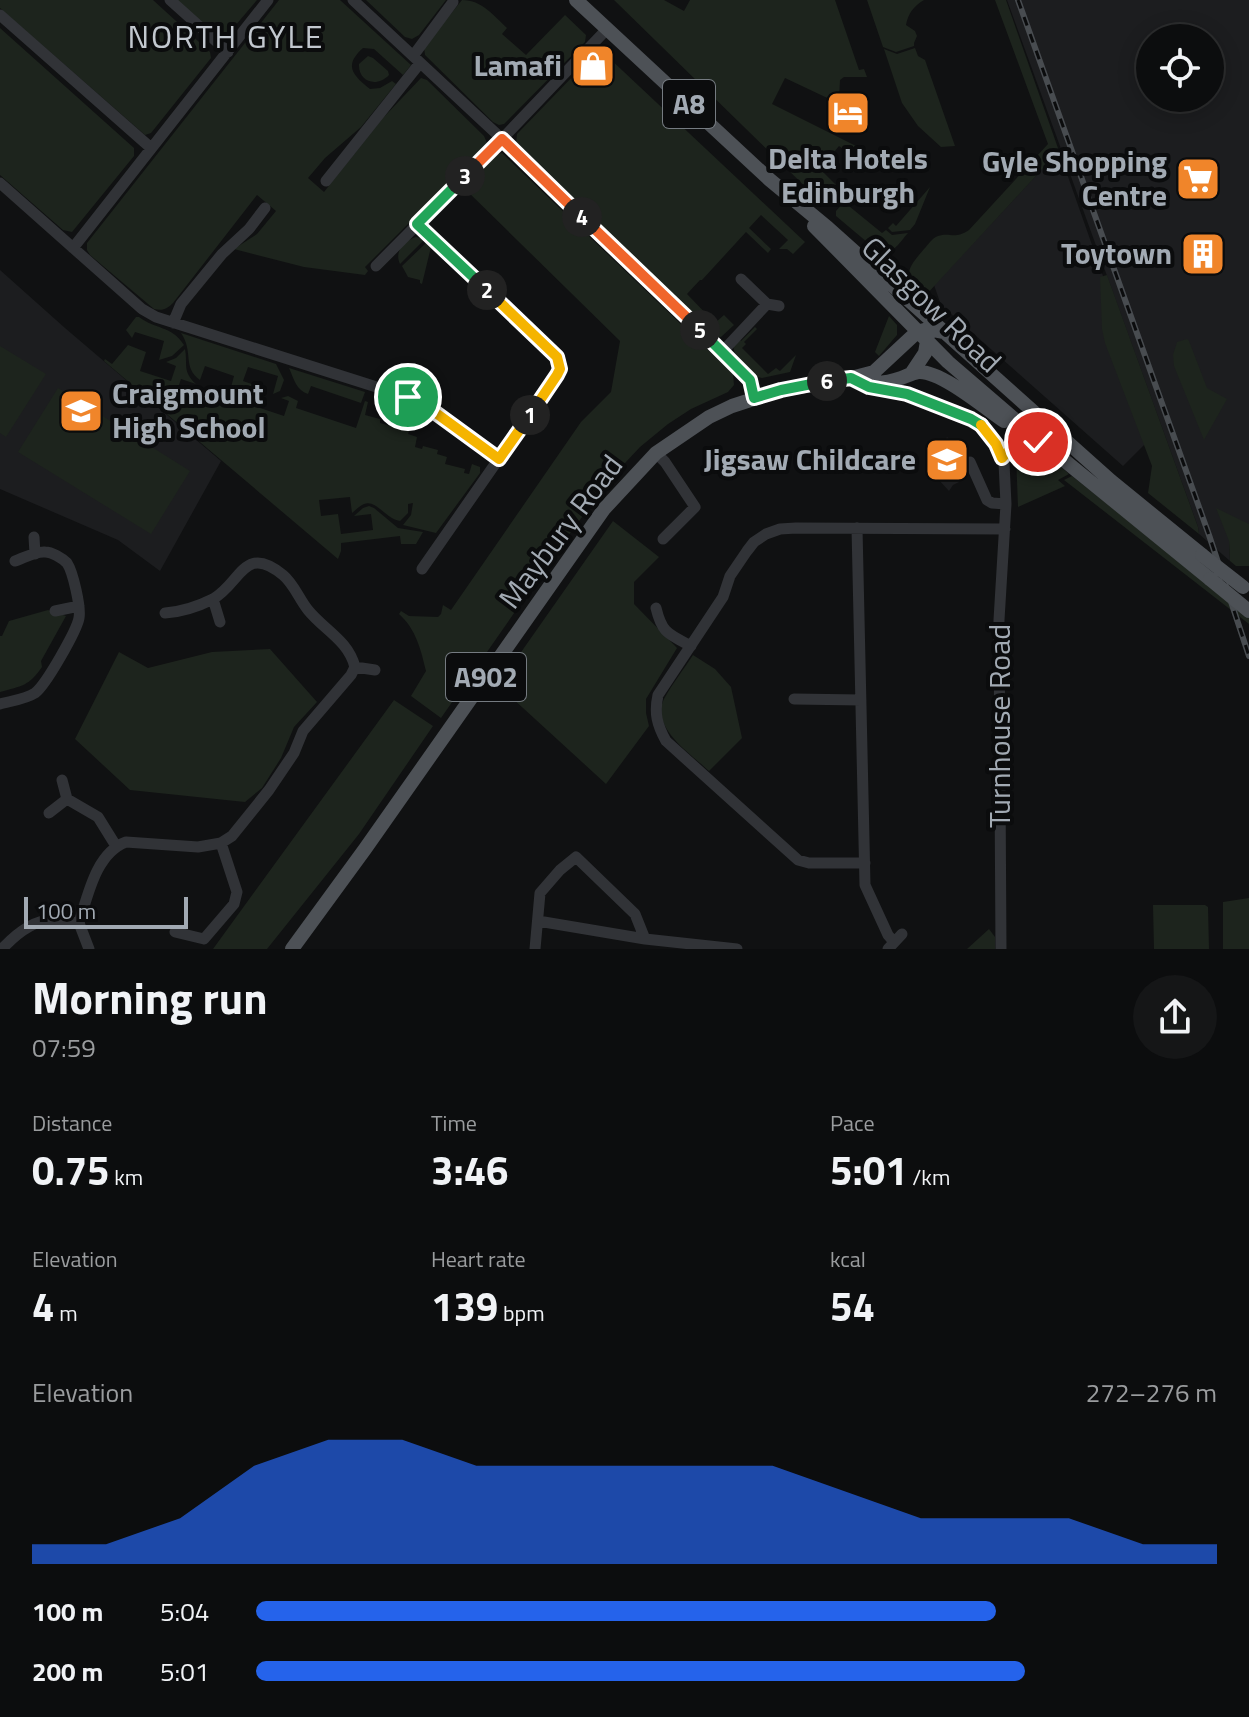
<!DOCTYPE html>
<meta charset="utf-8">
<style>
:root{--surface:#0c0d0e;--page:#151617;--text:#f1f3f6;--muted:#9a9c9e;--line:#2c2d2e;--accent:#2563eb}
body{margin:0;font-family:"Titillium Web",sans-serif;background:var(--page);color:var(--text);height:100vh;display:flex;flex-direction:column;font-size:30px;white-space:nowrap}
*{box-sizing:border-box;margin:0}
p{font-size:26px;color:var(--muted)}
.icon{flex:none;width:44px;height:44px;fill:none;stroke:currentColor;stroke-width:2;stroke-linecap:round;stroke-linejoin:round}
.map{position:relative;height:949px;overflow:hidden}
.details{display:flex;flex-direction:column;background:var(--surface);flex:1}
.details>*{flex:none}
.fabs{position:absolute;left:1136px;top:24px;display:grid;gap:16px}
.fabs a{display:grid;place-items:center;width:88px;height:88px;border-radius:50%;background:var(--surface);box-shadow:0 4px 20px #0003,0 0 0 2px var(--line);font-size:40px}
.scale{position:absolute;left:24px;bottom:20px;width:164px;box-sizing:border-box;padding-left:8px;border:4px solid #a2aab3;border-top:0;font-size:22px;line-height:28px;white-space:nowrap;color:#a2aab3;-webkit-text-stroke:6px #0b0c0d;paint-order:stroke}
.pin{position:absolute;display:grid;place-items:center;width:68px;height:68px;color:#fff;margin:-34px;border:4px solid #fff;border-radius:50%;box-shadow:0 2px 8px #0007}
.km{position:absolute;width:40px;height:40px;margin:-20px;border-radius:50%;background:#222;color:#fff;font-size:22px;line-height:40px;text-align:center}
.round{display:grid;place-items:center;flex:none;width:84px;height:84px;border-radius:42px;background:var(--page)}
.summary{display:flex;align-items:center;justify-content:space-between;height:136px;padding:0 32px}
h1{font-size:44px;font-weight:700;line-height:60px}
.stats{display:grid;grid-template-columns:repeat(3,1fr);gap:12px;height:136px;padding:8px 32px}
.stats div{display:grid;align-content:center}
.stats b{font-size:40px;font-weight:700}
.stats small{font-size:22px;font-weight:400}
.stats p{font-size:22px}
.chart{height:224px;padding:16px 32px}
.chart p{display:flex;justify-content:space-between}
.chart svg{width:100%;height:144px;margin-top:8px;fill:var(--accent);opacity:.7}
ul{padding:0 32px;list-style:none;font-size:26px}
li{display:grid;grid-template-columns:128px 96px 1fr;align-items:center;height:60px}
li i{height:20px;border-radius:10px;background:var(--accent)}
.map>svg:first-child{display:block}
</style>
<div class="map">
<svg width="1249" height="949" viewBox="0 0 1249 949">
<rect width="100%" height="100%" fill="#101112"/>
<!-- built -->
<path fill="#1c1d1f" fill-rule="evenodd" d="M1007,0H1249V532L1229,541L1230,561L1199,534L1198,527ZM1150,38H1210V98H1150Z
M1059,151L1110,296L1147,442L1123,466L941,305L934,285Z
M0,270L65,328L221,461L160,571L118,540L0,489Z
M947,437L955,445L965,466H957L959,482L953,485L949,491L928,468Z"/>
<!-- green -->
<path fill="#1d241d" d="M0,0H153L210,52L211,58L151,133L145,135L0,8Z
M176,0H257L223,40H221Z
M279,0H340L411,65L403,75L374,49L363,48C343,66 353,75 370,89L380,88L392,81L396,84L361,127L325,158L308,178L324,192L383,118L421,78L427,80L484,136L487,143L485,147L365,267L368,271L365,275L304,267L234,249L257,234L276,211L257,195L173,303C167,309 163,311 154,309L90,255L87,250V243Z
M366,0H446L419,35L412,39L405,37Z
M462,0C482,0 493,15 507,28L502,34L526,55L565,15L586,35L585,42L504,124L499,125L493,122L425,55L424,47Z
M614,0H664L684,11L690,0H835L859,70L864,69L867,77H844L840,80L839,99L859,107L857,112L785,78L772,104L858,147L855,158L839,146L820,169L840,189L828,205H824Z
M867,0H924C914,6 908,13 906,25L915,31L917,36L914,43V46L896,52L883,47Z
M995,0H1006L1059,151L925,296C902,276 906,270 924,249C928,245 932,238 938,236C951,232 954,240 969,230L1048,144Z
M0,28L134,148V156L72,232L63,230L0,175Z
M915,48L918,56L925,60L955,146L941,147L918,126L902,103L884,49L897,54Z
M368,56L373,58L388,71L389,75C377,88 358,82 359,64Z
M607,56L805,242L793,254L787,249H779L788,240L761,215L749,228L771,249L768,253L746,232L702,280H700L687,294L715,323L724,315L734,325L721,337L713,336L516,144L517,134L578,71L580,73L591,61L597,67Z
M502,153L733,374L734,385L728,392L691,409L668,424L640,447L611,478L565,540L441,718L411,696L426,671C421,650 416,629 399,614L401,611L409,616L438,617L441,614L443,605L451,610L581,422L611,392L620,341L463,187L493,156Z
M930,187L915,224L910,230L892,232L888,228L893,223L896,226Z
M844,202L882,233L886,230L892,235L908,233C899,243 894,254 880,253L836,216V211Z
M416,237L425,239L400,264C394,251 404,241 416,237Z
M426,243L431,247L422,284L420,283V280L408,277L402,266Z
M1107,275L1198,527L1199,534L1148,493L1152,466L1105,343L1102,329L1100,277Z
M889,316L897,325V335L879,356L875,352Z
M136,317H139C156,330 171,325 184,345L172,356L159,360L164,341L135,332L132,338L126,330Z
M755,327L757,329L744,342L746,344L742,348L768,374L776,368L780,371L796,355L790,372L762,378L758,377L735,353C732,347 734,344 739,339L741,341Z
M181,333L276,364L284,380L280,391L273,394L278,376L248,367L243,381L260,387L254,406L284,416L289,401L281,398L288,396L298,401L296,408L356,428L365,401L368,402L365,415L380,419V423L409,431L408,434L417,437L415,447L422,449L423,446L438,450L437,454L447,457L445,464L465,469L464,473L469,474L472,464L480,467V473L436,533L403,525L411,515L413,503L408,504V513L400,521C386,519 376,499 364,504C359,506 356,510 352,513L350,497L319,500L321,516L338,514L341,534L373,530L371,514L354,516L363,508L369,506L374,508L398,528L423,532L416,544H401L400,536L341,543V551L338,559L104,361L105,359L112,364L128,345L146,352L140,371L171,381L176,366L166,362L176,358L185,349C188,365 182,371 196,384L181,379L176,394L207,404L213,385L230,391L234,376L205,366L200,380C182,367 194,352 181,333Z
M1187,339L1189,341L1207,388L1227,399L1204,440L1174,366L1173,355L1177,342Z
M0,346L46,374L6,437L0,433Z
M289,368L365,392L361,403L311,386L308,394C296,390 294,379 289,368Z
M58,388L190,471L151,534L18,452Z
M1025,447C1043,452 1055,462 1069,474L1058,480L1065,486L1018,507L1016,455L1018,450Z
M1072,476L1245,614L1249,618V624L1064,480Z
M1216,508L1249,524V566H1236L1230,561L1229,541Z
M613,521L659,557L634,582V604L677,648L646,699V713L649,726L606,784L498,685Z
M48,610L66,616L41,661L42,667C29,686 22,686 0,692V636H2L9,621Z
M270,649L317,702L294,727L281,758L262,788L245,802L130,790L75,739L119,652L148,668L212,652Z
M693,655L715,669L731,687L742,738L709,771C691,754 650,728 664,699C672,684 684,669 693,655Z
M394,700L433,726L359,834L267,949H213Z
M1249,898V949H1223V902Z
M1153,905H1205L1208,907L1209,949H1154Z
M989,929L995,937V949H967Z"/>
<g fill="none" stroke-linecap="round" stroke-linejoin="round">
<!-- minor -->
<path stroke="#313337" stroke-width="11" d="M170,0L228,52
M353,0L502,139L722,352L750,380L754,398
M0,15L151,148
M413,56L453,2
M326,181L420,63
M0,183L142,309L156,317L408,397L429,408L499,459
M417,224L553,352C559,360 560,366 557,375L422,569
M73,248L268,0
M376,266L502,139L607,29
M741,279L767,304L779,306
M173,323L181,304L222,254L249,229L265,208
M722,352L767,304
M866,386L907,394L978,422L996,444L1004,463L1006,504L999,620L1001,949
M656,453L665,462L695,507L663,539
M970,462L987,500L992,503L1006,504
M857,528L865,885L888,935L894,942
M34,537L35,554
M213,599L220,622
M656,608C662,633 668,634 691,646
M55,611L79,606
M355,667L375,670
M794,699L861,700
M0,704C11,701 26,699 35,693C46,685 77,630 79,618C81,607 73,572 67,563C62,558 52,552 45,552C36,551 24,558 15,561
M62,780L67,799
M49,813L67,799L98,817L116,846
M865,863H809L798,860L666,741C657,725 654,713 658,695L723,597L730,576L747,551L754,542L766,534L780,529L796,528L1005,529
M538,921L645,939L737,949
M175,932L204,939L234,904L237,892L221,843
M2,949C15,935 32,920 52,920C61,919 70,922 79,923
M89,949L79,923C88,895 96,853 126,842L198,847L221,843L232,836L269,790L294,753L303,731L351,675L355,667C348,640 324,630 308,610C299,599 294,584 283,575C244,543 241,583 213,599C199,606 180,612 165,613
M535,949L540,893L560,870L576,857L635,914L645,939
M888,949L902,934"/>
<!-- major -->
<path stroke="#4d5156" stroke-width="14" d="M576,0L770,180L828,228L1111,481L1202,555
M814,226L948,362L1033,435L1210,579
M911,374L925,353L928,335
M858,380C871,384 887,383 901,378C907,376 912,373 918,372C940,370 985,408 1004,421
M1002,458C1013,445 1025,438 1041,444
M292,949L365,849L604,509L656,453L709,417L732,406L781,390L851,378L874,372L917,332L928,329L944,332"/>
<!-- rail casing -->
<g stroke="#484c50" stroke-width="6">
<path id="rail" d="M1018,0L1209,535L1249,656"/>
</g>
<!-- rail -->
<use href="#rail" stroke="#0b0c0d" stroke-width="3" stroke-dasharray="9" stroke-linecap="butt"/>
<!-- major-bridge -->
<path stroke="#4d5156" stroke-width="14" d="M1202,555L1243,587
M1210,579L1249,611"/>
</g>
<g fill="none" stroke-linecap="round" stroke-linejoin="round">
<!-- split-1 casing -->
<g stroke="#fff" stroke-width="16">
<path id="split-1" d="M408,397L429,408L499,459L530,415"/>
</g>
<!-- split-2 casing -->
<g stroke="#fff" stroke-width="16">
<path id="split-2" d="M487,290L557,357L560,369L557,375L530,415"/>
</g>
<!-- split-3 casing -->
<g stroke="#fff" stroke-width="16">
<path id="split-3" d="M465,176L417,224L487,290"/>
</g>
<!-- split-4 casing -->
<g stroke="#fff" stroke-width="16">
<path id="split-4" d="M465,176L502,139L582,217"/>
</g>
<!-- split-5 casing -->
<g stroke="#fff" stroke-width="16">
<path id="split-5" d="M582,217L700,330"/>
</g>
<!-- split-6 casing -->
<g stroke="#fff" stroke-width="16">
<path id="split-6" d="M700,330L750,380L754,398L781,390L827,381"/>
</g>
<!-- split-7 casing -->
<g stroke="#fff" stroke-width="16">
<path id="split-7" d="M827,381L851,378L869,387L907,394L971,419L981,425"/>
</g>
<!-- split-8 casing -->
<g stroke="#fff" stroke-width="16">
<path id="split-8" d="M981,425L996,444L1002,458C1012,446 1022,440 1038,442"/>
</g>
<!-- split-1 -->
<use href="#split-1" stroke="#f5b400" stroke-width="10"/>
<!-- split-2 -->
<use href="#split-2" stroke="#f5b400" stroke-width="10"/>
<!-- split-3 -->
<use href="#split-3" stroke="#22a559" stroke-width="10"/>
<!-- split-4 -->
<use href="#split-4" stroke="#f0652b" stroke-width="10"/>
<!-- split-5 -->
<use href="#split-5" stroke="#f0652b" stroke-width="10"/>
<!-- split-6 -->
<use href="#split-6" stroke="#22a559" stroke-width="10"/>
<!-- split-7 -->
<use href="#split-7" stroke="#22a559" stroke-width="10"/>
<!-- split-8 -->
<use href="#split-8" stroke="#f5b400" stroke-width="10"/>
</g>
<!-- icons -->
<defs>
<g id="shop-square" transform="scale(2.3)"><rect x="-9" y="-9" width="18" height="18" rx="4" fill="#f0852a" stroke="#0b0c0d"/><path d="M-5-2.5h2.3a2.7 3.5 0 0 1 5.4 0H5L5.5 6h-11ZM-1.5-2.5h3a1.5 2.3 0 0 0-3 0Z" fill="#fff"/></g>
<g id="hotel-square" transform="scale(2.3)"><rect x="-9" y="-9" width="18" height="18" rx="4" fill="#f0852a" stroke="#0b0c0d"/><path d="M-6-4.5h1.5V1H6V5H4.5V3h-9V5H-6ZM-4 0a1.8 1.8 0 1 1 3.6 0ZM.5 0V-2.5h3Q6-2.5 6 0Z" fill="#fff"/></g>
<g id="supermarket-square" transform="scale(2.3)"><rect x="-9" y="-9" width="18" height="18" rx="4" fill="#f0852a" stroke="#0b0c0d"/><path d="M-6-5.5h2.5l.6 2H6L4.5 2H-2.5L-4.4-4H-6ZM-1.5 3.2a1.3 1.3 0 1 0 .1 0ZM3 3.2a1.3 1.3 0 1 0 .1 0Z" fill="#fff"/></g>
<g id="building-square" transform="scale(2.3)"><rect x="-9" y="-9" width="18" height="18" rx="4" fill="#f0852a" stroke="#0b0c0d"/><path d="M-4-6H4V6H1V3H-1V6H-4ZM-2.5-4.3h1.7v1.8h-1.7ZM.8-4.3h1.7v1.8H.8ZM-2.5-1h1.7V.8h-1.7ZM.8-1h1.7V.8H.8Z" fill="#fff"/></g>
<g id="school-square" transform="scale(2.3)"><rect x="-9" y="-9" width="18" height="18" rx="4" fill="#f0852a" stroke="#0b0c0d"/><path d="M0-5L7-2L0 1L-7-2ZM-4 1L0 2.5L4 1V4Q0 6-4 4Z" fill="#fff"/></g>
</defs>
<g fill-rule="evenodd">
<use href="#shop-square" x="593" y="66"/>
<use href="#hotel-square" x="848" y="113"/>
<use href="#supermarket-square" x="1198" y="179"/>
<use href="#building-square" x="1203" y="254"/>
<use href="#school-square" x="81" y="411"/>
<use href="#school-square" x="947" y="460"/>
</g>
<g text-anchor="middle" stroke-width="8" stroke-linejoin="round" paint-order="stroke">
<!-- shield labels -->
<g fill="#0b0c0d" stroke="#757b81" stroke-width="2">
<rect x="663" y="80" width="52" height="48" rx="6"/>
<rect x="446" y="653" width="80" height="48" rx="6"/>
</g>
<g font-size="28" font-weight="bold" fill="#a2aab3">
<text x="689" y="114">A8</text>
<text x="486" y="687">A902</text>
</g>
<!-- poi labels -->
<g font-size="30" font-weight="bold" fill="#a2aab3" stroke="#0b0c0d" text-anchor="end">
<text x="562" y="76">Lamafi</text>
<text x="848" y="169" text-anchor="middle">Delta Hotels<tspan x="848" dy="34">Edinburgh</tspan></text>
<text x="1167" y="172">Gyle Shopping<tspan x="1167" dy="34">Centre</tspan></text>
<text x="1172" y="264">Toytown</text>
<text x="112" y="404" text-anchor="start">Craigmount<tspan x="112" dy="34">High School</tspan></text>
<text x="916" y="470">Jigsaw Childcare</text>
</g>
<!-- street labels -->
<g font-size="30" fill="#a2aab3" stroke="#0b0c0d">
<text transform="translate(931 305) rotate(44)" y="10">Glasgow Road</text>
<text transform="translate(561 532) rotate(-53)" y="10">Maybury Road</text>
<text transform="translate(1000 726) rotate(-90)" y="10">Turnhouse Road</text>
</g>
<!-- neighbourhood labels -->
<g font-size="32" letter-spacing="2" fill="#c2c8cf" stroke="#0b0c0d">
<text x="226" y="48">NORTH GYLE</text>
</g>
</g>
</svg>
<div class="fabs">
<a><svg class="icon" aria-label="locate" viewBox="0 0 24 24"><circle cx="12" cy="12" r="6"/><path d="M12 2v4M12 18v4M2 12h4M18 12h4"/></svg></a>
</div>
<div class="scale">100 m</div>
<div class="pin" style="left:408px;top:397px;background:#1e9e55"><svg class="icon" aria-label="arrive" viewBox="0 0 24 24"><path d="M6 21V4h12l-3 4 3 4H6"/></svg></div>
<div class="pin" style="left:1038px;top:442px;background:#d93025"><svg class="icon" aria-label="check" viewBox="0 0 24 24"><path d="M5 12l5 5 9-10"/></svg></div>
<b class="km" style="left:530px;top:415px">1</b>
<b class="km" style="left:487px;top:290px">2</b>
<b class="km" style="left:465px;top:176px">3</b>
<b class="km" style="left:582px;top:217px">4</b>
<b class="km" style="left:700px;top:330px">5</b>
<b class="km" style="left:827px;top:381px">6</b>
</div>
<section class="details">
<div class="summary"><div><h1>Morning run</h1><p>07:59</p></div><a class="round"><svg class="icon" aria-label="share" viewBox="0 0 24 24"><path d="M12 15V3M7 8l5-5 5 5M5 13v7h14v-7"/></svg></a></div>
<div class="stats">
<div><p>Distance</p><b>0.75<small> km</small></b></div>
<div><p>Time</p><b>3:46</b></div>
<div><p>Pace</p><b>5:01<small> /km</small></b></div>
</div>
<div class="stats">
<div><p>Elevation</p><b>4<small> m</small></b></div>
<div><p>Heart rate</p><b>139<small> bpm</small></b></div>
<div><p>kcal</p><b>54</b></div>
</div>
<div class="chart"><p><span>Elevation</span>272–276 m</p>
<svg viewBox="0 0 160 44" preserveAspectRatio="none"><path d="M0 44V38L10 38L20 30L30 14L40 6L50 6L60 14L70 14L80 14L90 14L100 14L110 22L120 30L130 30L140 30L150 38L160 38V44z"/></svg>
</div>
<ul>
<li><b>100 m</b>5:04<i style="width:77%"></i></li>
<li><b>200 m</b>5:01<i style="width:80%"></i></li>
</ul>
</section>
